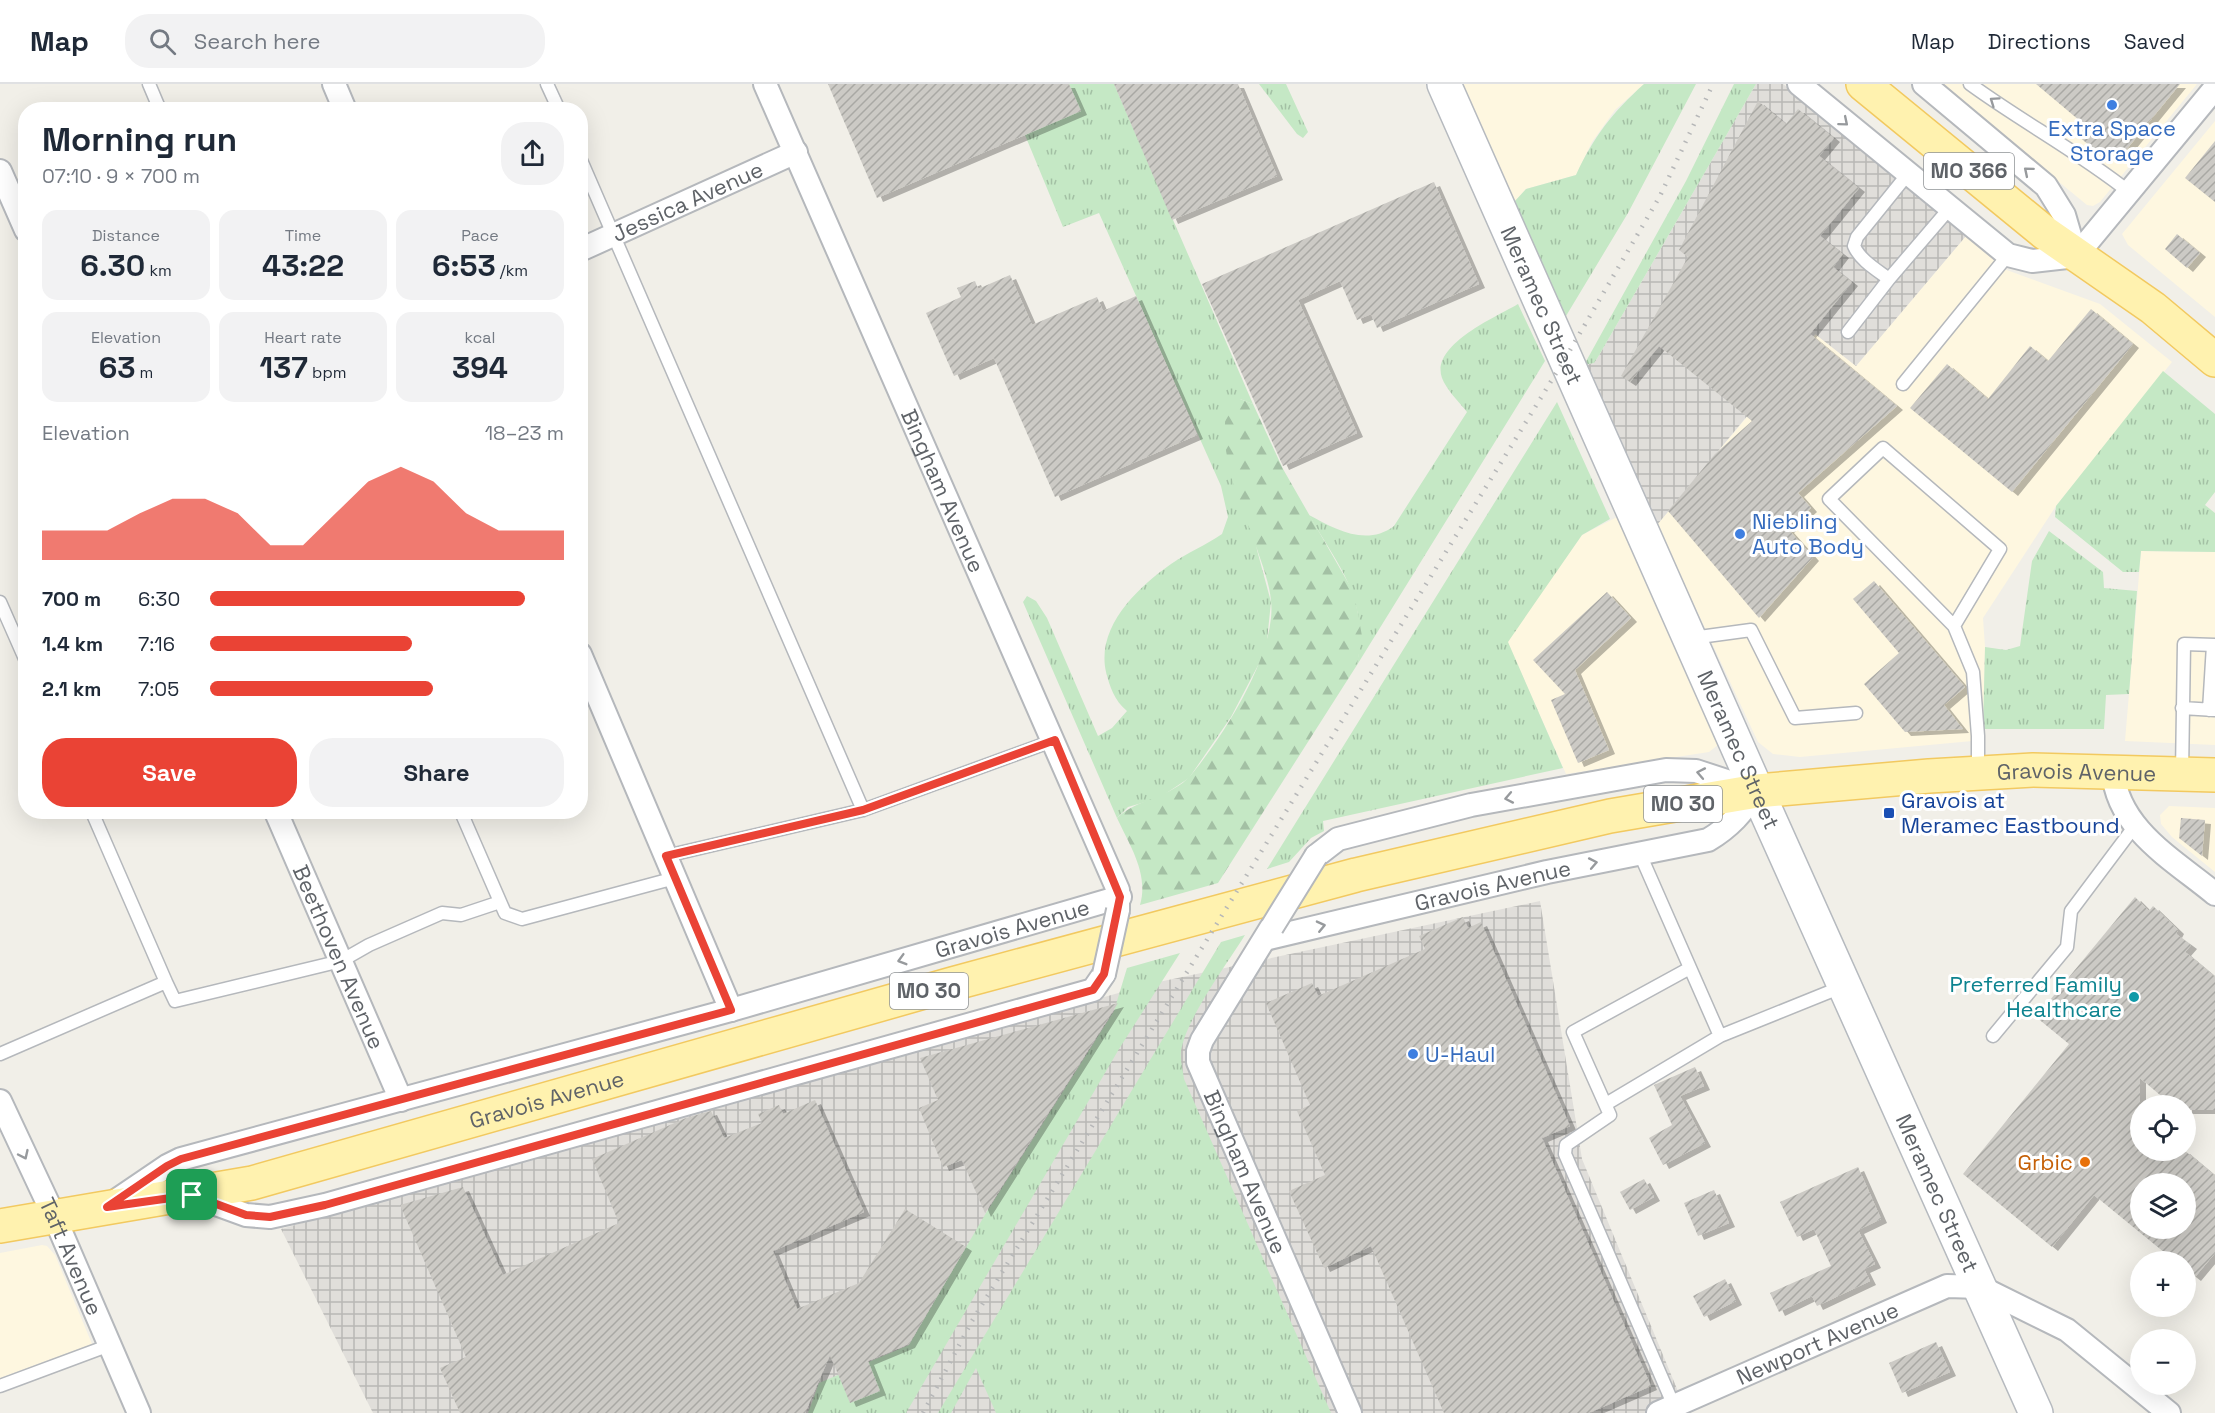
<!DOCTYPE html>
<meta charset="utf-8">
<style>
:root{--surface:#fff;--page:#f2f2f3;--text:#1f2937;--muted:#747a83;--line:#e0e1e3;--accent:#ea4335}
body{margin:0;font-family:"Space Grotesk",sans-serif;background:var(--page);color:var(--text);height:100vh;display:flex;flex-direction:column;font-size:22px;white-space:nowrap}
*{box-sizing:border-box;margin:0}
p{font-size:20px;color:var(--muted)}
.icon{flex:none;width:33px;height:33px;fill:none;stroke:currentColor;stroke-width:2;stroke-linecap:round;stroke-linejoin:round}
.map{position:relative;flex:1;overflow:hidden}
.side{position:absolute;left:18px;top:18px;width:570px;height:717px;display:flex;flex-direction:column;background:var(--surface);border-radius:24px;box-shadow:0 6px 24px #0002}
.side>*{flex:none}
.tools{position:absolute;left:2130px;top:1011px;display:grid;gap:12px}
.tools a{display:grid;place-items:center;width:66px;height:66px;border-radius:50%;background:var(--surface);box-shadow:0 6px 24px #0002;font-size:30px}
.pin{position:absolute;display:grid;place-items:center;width:51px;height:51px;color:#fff;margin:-26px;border-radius:12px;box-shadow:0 3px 9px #0006}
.round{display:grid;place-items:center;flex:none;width:63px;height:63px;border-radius:24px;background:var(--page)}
.head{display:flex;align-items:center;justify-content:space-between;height:102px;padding:0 24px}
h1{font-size:33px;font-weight:600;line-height:45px}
.stats{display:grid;grid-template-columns:repeat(3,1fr);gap:9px;height:102px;padding:6px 24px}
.stats div{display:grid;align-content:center;border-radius:15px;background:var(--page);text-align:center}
.stats b{font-size:30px;font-weight:600}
.stats small{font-size:16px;font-weight:400}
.stats p{font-size:16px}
.chart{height:168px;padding:12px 24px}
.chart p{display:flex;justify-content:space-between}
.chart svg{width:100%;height:108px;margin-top:6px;fill:var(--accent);opacity:.7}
.cta{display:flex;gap:12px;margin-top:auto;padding:12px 24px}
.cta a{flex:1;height:69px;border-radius:24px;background:var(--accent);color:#fff;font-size:24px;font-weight:600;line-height:69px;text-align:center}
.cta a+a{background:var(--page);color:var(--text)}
ul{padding:0 24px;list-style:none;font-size:20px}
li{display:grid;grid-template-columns:96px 72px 1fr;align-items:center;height:45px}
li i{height:15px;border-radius:8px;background:var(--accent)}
header{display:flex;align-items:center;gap:36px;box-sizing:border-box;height:84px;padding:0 30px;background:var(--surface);border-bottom:2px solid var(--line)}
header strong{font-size:28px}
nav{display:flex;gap:33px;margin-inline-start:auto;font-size:21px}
.search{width:420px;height:54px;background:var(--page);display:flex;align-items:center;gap:15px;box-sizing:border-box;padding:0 21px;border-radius:24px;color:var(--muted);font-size:22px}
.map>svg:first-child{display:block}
</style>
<header>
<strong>Map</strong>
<div class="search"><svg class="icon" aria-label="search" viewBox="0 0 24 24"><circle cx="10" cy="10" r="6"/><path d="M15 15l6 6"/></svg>Search here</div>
<nav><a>Map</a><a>Directions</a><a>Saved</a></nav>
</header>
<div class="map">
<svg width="2215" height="1329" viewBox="0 0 2215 1329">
<defs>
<pattern id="industrial-grid" width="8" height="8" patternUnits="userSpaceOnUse" patternTransform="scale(1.5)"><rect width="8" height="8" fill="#e0deda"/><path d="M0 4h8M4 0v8" fill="none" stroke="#b9b8b5"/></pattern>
<pattern id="grass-tufts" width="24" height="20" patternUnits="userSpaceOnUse" patternTransform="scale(1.5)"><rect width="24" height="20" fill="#c5e8c5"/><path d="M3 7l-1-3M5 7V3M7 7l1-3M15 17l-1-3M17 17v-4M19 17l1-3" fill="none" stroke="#a3c0a4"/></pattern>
<pattern id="forest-firs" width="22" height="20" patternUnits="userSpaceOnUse" patternTransform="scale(1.5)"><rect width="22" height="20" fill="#c5e8c5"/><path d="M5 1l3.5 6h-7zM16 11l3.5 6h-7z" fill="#a3c0a4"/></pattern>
<pattern id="building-hatch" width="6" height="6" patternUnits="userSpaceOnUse" patternTransform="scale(1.5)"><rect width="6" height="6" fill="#cccac5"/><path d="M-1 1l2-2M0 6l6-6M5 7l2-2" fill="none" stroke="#a9a8a4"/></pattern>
<filter id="shadow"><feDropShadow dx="6" dy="4" stdDeviation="0" flood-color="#0004"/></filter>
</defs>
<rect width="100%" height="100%" fill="#f1efe8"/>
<!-- commercial -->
<path fill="#fef7e0" d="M1462,0H1644L1615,26L1592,58L1576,91L1526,105L1515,117Z
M1940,0H2197L2100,118L2093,122L2087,121Z
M2215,37V233L2128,161L2122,150Z
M1966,152L2004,185L2100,220L2172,278L2056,422L1983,534L1985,563L1983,656L1800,673L1773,670L1758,658L1657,441L1816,250L1856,282Z
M1619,432L1718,655V661L1709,668L1566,690L1507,557L1582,451Z
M2141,467L2215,468V661L2125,657Z
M2169,722L2215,724V788L2172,753L2161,740L2160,731Z
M42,1161L47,1162L55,1171L92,1260L0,1294V1169Z"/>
<!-- industrial -->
<path fill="url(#industrial-grid)" d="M1756,0H1783L1966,152L1856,282L1815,250L1657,441L1584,281L1594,279L1598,273Z
M1540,817L1582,1075L1687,1329H373L281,1145L1154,899Z"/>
<!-- grass -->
<path fill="url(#grass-tufts)" d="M1069,0H1114L1253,320L1240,315L1257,466L1271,518L1266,566L1231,633L1189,694L1159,714L1128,723L1117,734L1023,518L1027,512L1036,517L1047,534L1098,652L1112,644L1127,627C1114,616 1110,603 1106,588C1096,543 1137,504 1171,480C1187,469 1206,461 1222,450L1228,433L1221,402L1099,129L1063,143L1025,51L1080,27Z
M1259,0H1286L1308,48L1303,54L1297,50Z
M1644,0H1696L1628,129L1563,237L1515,117L1526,105L1576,91C1594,52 1612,29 1644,0Z
M1734,0H1756L1598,273L1594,279L1584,281L1686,97Z
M1518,220L1545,277L1357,581C1368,512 1341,487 1309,431C1335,445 1366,463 1394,442L1467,328C1459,318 1446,305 1442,294C1430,261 1496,233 1518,220Z
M2163,287L2215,330V408L2205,421L2215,429V468L2141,467L2139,488H2123L2055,433L2056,422Z
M1557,318L1610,435L1582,451L1508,558L1563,684L1323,737L1324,747L1311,754L1289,778L1267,785Z
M2049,447L2103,488L2104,504L2137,507L2129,610L2106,611L2104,645H1983L1985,563L2006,566L2020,562L2032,477Z
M1245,851C1227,880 1186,935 1181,967C1180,977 1183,986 1184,995L1331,1329H996L976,1284L951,1329H938L1221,858Z
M1180,869L1119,965L906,1329H808L819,1299L909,1261L986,1129L1114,927L1127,884Z"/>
<!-- forest -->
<path fill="url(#forest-firs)" d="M1240,315L1253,320L1283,385L1354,509L1362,552L1357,581L1218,799L1140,821C1149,790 1130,762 1117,734C1138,714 1171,714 1191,691C1223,653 1277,568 1271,517C1270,501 1262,480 1257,465C1239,414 1218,376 1227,320Z"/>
<!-- building -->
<path fill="url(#building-hatch)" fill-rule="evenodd" filter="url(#shadow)" d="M828,0H1069L1081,27L877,114Z
M1114,0H1238L1277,92L1172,136Z
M2036,0H2180L2121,72L2112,65L2104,74L2077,51L2086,42Z
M1758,17L1786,40L1798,25L1834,54L1819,72L1859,104L1820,152L1843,170L1833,183L1852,198L1810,250L1897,322L1798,409L1811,424L1788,445L1813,473L1759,534L1668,427L1715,370L1752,337L1659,262L1630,298L1621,292L1688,173L1679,166Z
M2215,57V118L2185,94Z
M1434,98L1479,200L1377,244L1371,230L1357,236L1340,197L1298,216L1357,349L1283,382L1202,200Z
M2177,150L2200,169L2187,184L2165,165Z
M1010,191L1032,241L1097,213L1103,227L1136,212L1197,351L1055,413L994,274L954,292L926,229L961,213L957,204L975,197L978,205Z
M2091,225L2133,260L2012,408L1910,324L1947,280L1988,315L2030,262L2048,277Z
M1874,497L1965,603L1944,621L1963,645L1905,648L1864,600L1899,569L1853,515Z
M1607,508L1631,534L1575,586L1609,666L1578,679L1551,616L1565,610L1533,576Z
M2181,734L2205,736L2202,772L2179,754Z
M2135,813L2149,827L2153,822L2178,846L2176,850L2191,861L2185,868L2215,893V1026H2186V1022H2173L2140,994V1066H2184L2215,1092V1169L2195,1193L2186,1186V1178H2176L2094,1111L2052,1163L1963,1090L2069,960L2036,933ZM2140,1100H2186V1144H2140Z
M1463,833L1468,844L1481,838L1570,1042L1542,1054L1651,1302L1589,1329H1444L1371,1162L1324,1184L1289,1107L1325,1091L1297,1027L1310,1021L1266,919L1312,899L1318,912L1425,865L1419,852Z
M1118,919L985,1129L962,1076L943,1083L919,1024L938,1016L920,974Z
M1695,983L1704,1002L1680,1012L1705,1059L1663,1081L1649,1054L1672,1041L1654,1001Z
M815,1016L864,1128L773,1167L797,1225L859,1199L905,1125L966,1163L909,1260L868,1277L880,1307L850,1319L830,1271L805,1329H460L440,1284L466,1273L400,1121L463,1103L503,1191L619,1139L592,1075L686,1034L711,1027L724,1054L762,1039L758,1030L779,1021L783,1030Z
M1858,1083L1881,1135L1858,1146L1875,1180L1864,1185L1870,1197L1817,1222L1812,1212L1779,1228L1770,1209L1831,1182L1814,1145L1797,1153L1780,1118Z
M1644,1095L1654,1113L1630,1126L1620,1108Z
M1714,1106L1729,1139L1698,1152L1684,1119Z
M1725,1195L1736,1217L1704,1233L1693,1212Z
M1936,1258L1950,1288L1902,1309L1889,1279Z"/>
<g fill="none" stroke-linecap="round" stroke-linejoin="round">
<!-- lane casing -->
<g stroke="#b5b8bc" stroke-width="15">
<path id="lane" d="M149,0L160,26
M547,0L559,26
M1970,0C2022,38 2079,68 2129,108
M580,74L863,726
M1907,91L1857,153L1854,162C1860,176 1877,186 1889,195L1949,125
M1848,248L1889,195
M1903,300L2008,171
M0,518L26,577
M1954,542L2000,465L1883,364L1829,415L1954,542L1973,588L1978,652V688
M1692,554L1751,546L1795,634L1856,629
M2182,624L2215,626
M2209,626L2213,561
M2182,689L2184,560L2215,561
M461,728L505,829L522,835L675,794
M1640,770L1720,952L1844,902
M666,772L863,726L1055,656
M166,898L175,917L341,877L369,861L442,829L461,831L500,818
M1993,952L2067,863L2071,827L2134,743
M0,970L166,898L92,728
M1606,1020L1720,952
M0,1302L110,1261
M1674,1322L1565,1070L1566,1061L1610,1031L1573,948L1690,884"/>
</g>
<!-- street casing -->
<g stroke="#b5b8bc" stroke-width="26">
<g id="street">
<path d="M334,0L345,26"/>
<path id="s1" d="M765,0L1118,806V826"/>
<path d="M1799,0L2008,171L2032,177L2076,172"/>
<path d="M1924,0L2046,102L2064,131L2076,172"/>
<path d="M0,87L26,146"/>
<path id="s2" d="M580,166L796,68"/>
<path d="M2076,172L2215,4"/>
<path d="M580,570L731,926"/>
<path d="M2113,687C2117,745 2174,776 2215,810"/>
<path id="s3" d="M276,728L401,1016"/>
<path id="s4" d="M1271,844L1202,956L1198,967V978L1350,1329"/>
<path id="s5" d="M1265,855L1547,788L1708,756C1730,743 1743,728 1757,707L1696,687L1666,686L1471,721L1338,755L1316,772"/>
<path id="s6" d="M0,1017L54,1132L139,1329"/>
<path d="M191,1111L246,1131L270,1133L325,1121L1093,906L1104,890"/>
<path id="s7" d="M111,1120L167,1082L181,1075L731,926L1120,813"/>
<path id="s8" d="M1658,1329L1947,1202L1980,1203L2067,1246L2169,1329"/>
</g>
</g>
<!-- secondary casing -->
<g stroke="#b6babf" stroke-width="36">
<g id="secondary">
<path id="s9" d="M1444,0L1757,707L2036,1329"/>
</g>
</g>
<!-- primary casing -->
<g stroke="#f2c960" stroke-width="36">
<g id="primary">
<path d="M1863,0L2045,149L2153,224L2215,276"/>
<path id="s10" d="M0,1142L252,1099L952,900L1356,791L1610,732L1757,707L1929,692L2033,686L2215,691"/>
</g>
</g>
<!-- lane -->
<use href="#lane" stroke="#fff" stroke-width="12"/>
<!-- street -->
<use href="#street" stroke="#fff" stroke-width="22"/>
<!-- secondary -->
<use href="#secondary" stroke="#fff" stroke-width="33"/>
<!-- primary -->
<use href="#primary" stroke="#fff2af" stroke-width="33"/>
<!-- rail -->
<path stroke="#b6b7b8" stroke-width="4.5" stroke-dasharray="1.5 8" stroke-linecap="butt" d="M923,1329L972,1237L1566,273L1660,112L1713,0"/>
<!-- street-bridge casing -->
<g stroke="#b5b8bc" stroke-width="26" stroke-linecap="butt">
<path id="street-bridge" d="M1272,843L1316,772
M1104,890L1118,826"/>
</g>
<!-- street-bridge -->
<use href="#street-bridge" stroke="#fff" stroke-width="22"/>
</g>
<!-- one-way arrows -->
<defs><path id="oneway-chevron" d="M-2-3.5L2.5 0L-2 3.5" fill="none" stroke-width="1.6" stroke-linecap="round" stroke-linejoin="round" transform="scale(1.5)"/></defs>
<g stroke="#979a9d">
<use href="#oneway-chevron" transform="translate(1994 17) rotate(-145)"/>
<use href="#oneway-chevron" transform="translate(1844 38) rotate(40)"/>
<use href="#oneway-chevron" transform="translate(2028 87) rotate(-140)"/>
<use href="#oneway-chevron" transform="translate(1701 689) rotate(-169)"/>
<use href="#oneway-chevron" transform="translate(1509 714) rotate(169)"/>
<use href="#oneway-chevron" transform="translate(1593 779) rotate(-11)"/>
<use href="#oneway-chevron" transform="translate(1321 842) rotate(-13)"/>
<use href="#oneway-chevron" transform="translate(902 876) rotate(164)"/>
<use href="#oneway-chevron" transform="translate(24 1071) rotate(65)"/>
</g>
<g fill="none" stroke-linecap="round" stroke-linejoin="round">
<!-- route casing -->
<g stroke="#fff" stroke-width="12">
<path id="route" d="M1055,656L1120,813L1104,890L1093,906L325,1121L270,1133L246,1131L192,1111L107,1123L167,1082L181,1075L731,926L666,772L863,726Z"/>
</g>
<!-- route -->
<use href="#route" stroke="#ea4335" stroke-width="8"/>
</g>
<!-- markers -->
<g fill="#3f7fe0" stroke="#fff" stroke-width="2">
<circle cx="2112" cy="21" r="6"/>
<circle cx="1740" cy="450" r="6"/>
<circle cx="1413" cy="970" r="6"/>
</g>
<rect fill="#1a4fb4" stroke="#fff" stroke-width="2" x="1883" y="723" width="12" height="12" rx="3"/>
<circle fill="#0f9aa8" stroke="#fff" stroke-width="2" cx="2134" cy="913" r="6"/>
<circle fill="#e8710a" stroke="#fff" stroke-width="2" cx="2085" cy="1078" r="6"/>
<g text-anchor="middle" stroke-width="6" stroke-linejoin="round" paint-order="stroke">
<!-- shield labels -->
<g fill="#fff" stroke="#8f9295" stroke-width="1.5">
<rect x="1924" y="69" width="90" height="36" rx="4.5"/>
<rect x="1644" y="702" width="78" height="36" rx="4.5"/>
<rect x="890" y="889" width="78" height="36" rx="4.5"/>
</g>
<g font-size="21" font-weight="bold" fill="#5f6368">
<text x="1969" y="94">MO 366</text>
<text x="1683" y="727">MO 30</text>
<text x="929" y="914">MO 30</text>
</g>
<!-- shop labels -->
<g font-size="22" fill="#366cbe" stroke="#fff" text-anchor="start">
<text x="2112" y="52" text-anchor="middle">Extra Space<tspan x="2112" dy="25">Storage</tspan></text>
<text x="1752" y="445">Niebling<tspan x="1752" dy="25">Auto Body</tspan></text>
<text x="1425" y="978">U-Haul</text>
</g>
<!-- street labels -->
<g font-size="22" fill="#5f6368" stroke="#fff">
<text dy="8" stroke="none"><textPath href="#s2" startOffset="118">Jessica Avenue</textPath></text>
<text dy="8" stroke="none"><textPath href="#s9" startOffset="242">Meramec Street</textPath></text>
<text dy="8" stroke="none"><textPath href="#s1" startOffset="444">Bingham Avenue</textPath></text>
<text dy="8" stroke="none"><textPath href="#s9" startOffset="728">Meramec Street</textPath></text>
<text dy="8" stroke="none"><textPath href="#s10" startOffset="2132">Gravois Avenue</textPath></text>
<text dy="8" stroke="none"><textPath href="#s5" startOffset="234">Gravois Avenue</textPath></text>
<text dy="8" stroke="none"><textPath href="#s7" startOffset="946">Gravois Avenue</textPath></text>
<text dy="8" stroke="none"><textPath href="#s3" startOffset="158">Beethoven Avenue</textPath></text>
<text dy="8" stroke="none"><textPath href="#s10" startOffset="562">Gravois Avenue</textPath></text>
<text dy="8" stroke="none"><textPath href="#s4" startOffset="274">Bingham Avenue</textPath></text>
<text dy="8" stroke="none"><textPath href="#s9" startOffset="1214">Meramec Street</textPath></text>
<text dy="8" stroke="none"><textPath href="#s6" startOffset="171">Taft Avenue</textPath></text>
<text dy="8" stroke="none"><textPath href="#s8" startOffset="174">Newport Avenue</textPath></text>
</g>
<!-- transit labels -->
<g font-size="22" fill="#164399" stroke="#fff" text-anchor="start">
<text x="1901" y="724">Gravois at<tspan x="1901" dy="25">Meramec Eastbound</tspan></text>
</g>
<!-- culture labels -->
<g font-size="22" fill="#0d838f" stroke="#fff" text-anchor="end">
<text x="2122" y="908">Preferred Family<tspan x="2122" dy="25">Healthcare</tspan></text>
</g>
<!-- food labels -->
<g font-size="22" fill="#c56008" stroke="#fff" text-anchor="end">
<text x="2073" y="1086">Grbic</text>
</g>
</g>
</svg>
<div class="tools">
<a><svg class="icon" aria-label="locate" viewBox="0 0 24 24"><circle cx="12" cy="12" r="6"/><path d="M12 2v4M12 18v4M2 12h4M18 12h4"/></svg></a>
<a><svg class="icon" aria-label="layers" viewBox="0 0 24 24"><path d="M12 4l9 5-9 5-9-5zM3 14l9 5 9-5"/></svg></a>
<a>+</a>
<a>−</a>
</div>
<div class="pin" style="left:192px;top:1111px;background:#1e9e55"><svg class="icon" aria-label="arrive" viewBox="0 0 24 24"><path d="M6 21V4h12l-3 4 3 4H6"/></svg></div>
<section class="side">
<div class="head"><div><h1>Morning run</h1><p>07:10 · 9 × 700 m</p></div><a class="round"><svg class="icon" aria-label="share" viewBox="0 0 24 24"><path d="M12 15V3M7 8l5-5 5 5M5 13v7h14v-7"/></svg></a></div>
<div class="stats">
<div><p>Distance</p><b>6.30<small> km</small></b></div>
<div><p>Time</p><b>43:22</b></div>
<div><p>Pace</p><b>6:53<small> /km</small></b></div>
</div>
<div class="stats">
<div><p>Elevation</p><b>63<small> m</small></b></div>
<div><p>Heart rate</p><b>137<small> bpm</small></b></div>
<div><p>kcal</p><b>394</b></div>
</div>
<div class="chart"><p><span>Elevation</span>18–23 m</p>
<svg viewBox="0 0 160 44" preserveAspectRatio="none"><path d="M0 44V32L10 32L20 32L30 25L40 19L50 19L60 25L70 38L80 38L90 25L100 12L110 6L120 12L130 25L140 32L150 32L160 32V44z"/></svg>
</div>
<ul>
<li><b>700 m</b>6:30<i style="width:89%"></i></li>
<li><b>1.4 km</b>7:16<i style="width:57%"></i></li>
<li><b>2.1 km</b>7:05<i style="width:63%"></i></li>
</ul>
<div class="cta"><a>Save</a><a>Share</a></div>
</section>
</div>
